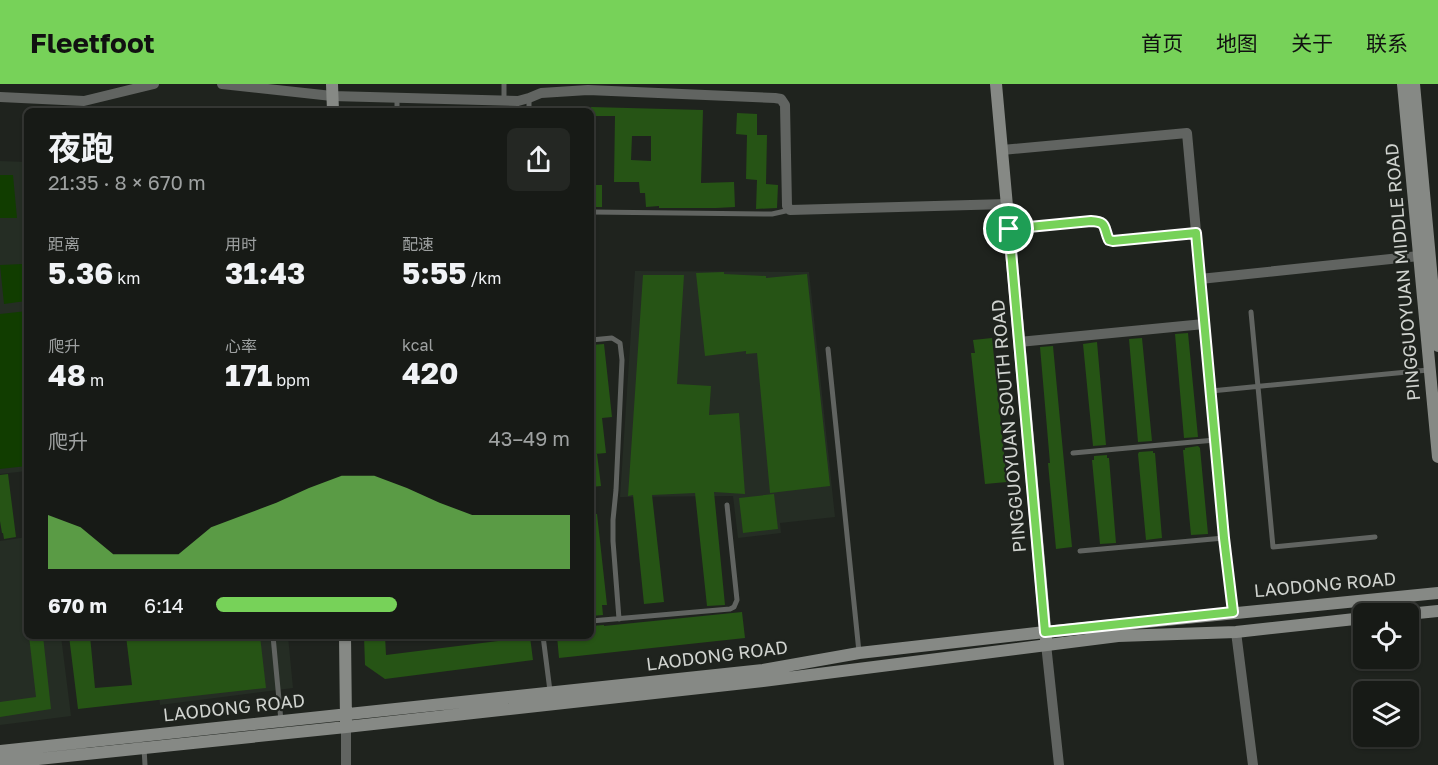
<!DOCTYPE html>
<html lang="zh">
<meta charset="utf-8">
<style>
:root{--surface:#171a16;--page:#242723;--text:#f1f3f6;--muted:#9ea1a1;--line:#363835;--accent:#77d259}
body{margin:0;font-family:"Golos Text","Noto Sans SC",sans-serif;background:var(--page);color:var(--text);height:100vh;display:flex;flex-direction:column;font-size:22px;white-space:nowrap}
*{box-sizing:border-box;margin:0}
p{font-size:20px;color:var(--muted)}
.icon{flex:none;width:33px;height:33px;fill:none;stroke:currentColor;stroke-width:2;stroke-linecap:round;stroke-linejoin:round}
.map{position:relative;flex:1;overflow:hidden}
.sheet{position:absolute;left:24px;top:24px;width:570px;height:531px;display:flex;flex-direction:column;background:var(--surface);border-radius:9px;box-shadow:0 2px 4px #0004,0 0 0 2px var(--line)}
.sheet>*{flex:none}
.buttons{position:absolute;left:1353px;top:519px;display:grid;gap:12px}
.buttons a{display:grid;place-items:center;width:66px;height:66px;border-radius:9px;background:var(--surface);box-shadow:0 2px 4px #0004,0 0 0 2px var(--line);font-size:30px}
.pin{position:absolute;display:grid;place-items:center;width:51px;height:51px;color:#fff;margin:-26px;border:3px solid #fff;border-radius:50%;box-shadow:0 2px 6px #0007}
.round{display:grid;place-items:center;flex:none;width:63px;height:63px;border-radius:9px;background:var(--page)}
.head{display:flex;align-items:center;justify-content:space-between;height:102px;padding:0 24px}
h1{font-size:33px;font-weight:700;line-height:45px}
.metrics{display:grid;grid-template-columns:repeat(3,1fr);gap:9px;height:102px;padding:6px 24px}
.metrics div{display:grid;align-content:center}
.metrics b{font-size:30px;font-weight:700}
.metrics small{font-size:16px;font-weight:400}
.metrics p{font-size:16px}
.chart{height:168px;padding:12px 24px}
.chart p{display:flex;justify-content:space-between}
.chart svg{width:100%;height:108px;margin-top:6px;fill:var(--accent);opacity:.7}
ul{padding:0 24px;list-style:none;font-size:20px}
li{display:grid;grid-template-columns:96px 72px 1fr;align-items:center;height:45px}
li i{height:15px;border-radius:8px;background:var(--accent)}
header{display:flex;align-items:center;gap:36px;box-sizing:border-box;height:84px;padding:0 30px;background:var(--accent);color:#111}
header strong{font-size:28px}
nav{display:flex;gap:33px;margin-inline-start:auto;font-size:21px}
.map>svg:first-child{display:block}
</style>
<header>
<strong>Fleetfoot</strong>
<nav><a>首页</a><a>地图</a><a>关于</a><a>联系</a></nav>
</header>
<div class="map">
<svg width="1438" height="681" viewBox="0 0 1438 681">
<rect width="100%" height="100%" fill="#1f231e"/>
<!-- built -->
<path fill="#252d24" d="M0,77L27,78V387L0,390Z
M635,187L809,188L835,433L780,439L781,449L738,454L733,412L620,413Z
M27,453V552H61L71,632L0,641V457Z
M152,552H288L293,604L160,621Z"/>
<!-- green -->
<path fill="#113d00" d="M0,91H13L17,134H0Z
M23,180L26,217L4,220L0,181Z
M27,227V382L0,385V230Z"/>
<!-- building -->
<path fill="#265415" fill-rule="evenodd" d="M591,23L703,26L701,99L734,98L735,123L716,124H659V122L646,123L645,109H640L639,98H614L615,32H591ZM632,52H651V77L631,76Z
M737,29L757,30V51H767L766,100L778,101L777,124L756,125L757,96L746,95L747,51L736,50Z
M591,101H602V123H591Z
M724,188V190L766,192V194L807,190L830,402L770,409L757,269L746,270V267L705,272L696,189Z
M643,191H684L677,300L711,302L709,331L739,329L745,410L714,408L725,521L707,522L695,409L652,411L664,518L644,520L633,411L628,412Z
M1188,249L1198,353L1184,354L1175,250Z
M992,254L1007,398L985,400L971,269H975L973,256Z
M1142,254L1152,357L1138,358L1129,255Z
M1097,258L1106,361L1093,362L1083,260Z
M604,260L612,333L602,334L606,369L595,370H597L601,402L591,403V261Z
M1053,262L1072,463L1056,465L1048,379H1050L1040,263Z
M1198,362L1200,364L1208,450L1191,451L1183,366H1185V364Z
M1153,367V369H1155L1162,454L1146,456L1138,370L1139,368Z
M1107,371V374H1109L1116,459L1100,460L1092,376H1094V372Z
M8,390L16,453L4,455L3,449H2L0,437V391Z
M774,410L778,445L743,449L739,414Z
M591,430H597L607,521H602L603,531L591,532Z
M742,528L745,554L559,574L557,552H591V542L604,541V542Z
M29,552H43L51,625L0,633V618L36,613Z
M69,552H90L95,604L132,601L126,552H260L266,604L78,625Z
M364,552H385L386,571L530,553L533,576L385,595L365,581Z"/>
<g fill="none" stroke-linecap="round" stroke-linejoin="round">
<!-- lane -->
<path stroke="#616461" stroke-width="5" d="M504,0V16
M397,13V27
M529,14V27
M591,128L772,130L790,126
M1251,228L1273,463L1375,453
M591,256L612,254L620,259L622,276L616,406L613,436V457L619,535
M828,265L859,568
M1211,307L1428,286
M1073,369L1215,356
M1080,467L1224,454
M591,537L730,525L734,523L737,516L727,421
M273,552L281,637
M408,552L418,554L442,552
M543,552L550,607
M144,664L145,681"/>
<!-- street -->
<path stroke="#616461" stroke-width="10" d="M222,0L332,12L518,17L529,14L541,9L588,6L775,14L781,15L785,21L787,122L790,126L1007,120
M0,13L84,17L154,0
M1002,66L1187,49L1224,454L1233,528
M1009,145L1091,137C1108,138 1103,143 1109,155L1113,157L1196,149
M1200,195L1419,172
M1019,258L1204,240
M1236,548L1253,681
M1046,560L1059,681
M346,643V681"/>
<!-- secondary -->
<path stroke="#868985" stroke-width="12" d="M332,0L333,27
M996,0L1046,555
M1403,0L1438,373
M1414,0L1438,262
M1408,530L1438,527
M345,552L346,638
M0,667L763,586L859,569L1045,548L1438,509
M0,679L346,643L763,597L1118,552L1236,548L1364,534"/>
</g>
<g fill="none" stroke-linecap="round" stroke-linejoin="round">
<!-- route casing -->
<g stroke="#fff" stroke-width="12">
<path id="route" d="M1091,137C1108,138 1103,143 1109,156L1113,157L1196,149L1224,454L1233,528L1045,548L1009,145Z"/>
</g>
<!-- route -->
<use href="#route" stroke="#77d259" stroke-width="8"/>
</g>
<g text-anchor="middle" stroke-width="4.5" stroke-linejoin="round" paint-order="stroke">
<!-- street labels -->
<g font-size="18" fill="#d0d3cf" stroke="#1f231e">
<text transform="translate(1403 188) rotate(-95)" y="6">PINGGUOYUAN MIDDLE ROAD</text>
<text transform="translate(1009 342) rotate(-95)" y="6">PINGGUOYUAN SOUTH ROAD</text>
<text transform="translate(1325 501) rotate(-5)" y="6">LAODONG ROAD</text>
<text transform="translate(717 572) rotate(-7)" y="6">LAODONG ROAD</text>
<text transform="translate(234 624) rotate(-6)" y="6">LAODONG ROAD</text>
</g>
</g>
</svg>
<div class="buttons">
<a><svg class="icon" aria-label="locate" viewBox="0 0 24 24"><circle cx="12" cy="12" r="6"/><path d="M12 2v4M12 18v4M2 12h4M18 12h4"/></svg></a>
<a><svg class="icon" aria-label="layers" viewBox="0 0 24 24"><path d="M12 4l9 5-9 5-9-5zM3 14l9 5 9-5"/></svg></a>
</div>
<div class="pin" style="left:1009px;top:145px;background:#1e9e55"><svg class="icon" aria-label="arrive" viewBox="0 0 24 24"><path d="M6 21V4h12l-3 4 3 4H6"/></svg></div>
<section class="sheet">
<div class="head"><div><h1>夜跑</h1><p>21:35 · 8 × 670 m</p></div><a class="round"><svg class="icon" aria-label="share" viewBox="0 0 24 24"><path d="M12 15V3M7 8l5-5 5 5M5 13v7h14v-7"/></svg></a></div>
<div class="metrics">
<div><p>距离</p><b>5.36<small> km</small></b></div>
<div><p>用时</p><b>31:43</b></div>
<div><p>配速</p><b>5:55<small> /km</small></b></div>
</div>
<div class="metrics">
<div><p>爬升</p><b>48<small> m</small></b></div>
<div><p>心率</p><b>171<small> bpm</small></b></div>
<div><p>kcal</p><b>420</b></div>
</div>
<div class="chart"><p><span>爬升</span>43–49 m</p>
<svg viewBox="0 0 160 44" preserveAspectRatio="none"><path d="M0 44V22L10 27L20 38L30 38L40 38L50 27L60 22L70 17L80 11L90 6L100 6L110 11L120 17L130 22L140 22L150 22L160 22V44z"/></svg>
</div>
<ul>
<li><b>670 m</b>6:14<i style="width:51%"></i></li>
</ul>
</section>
</div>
